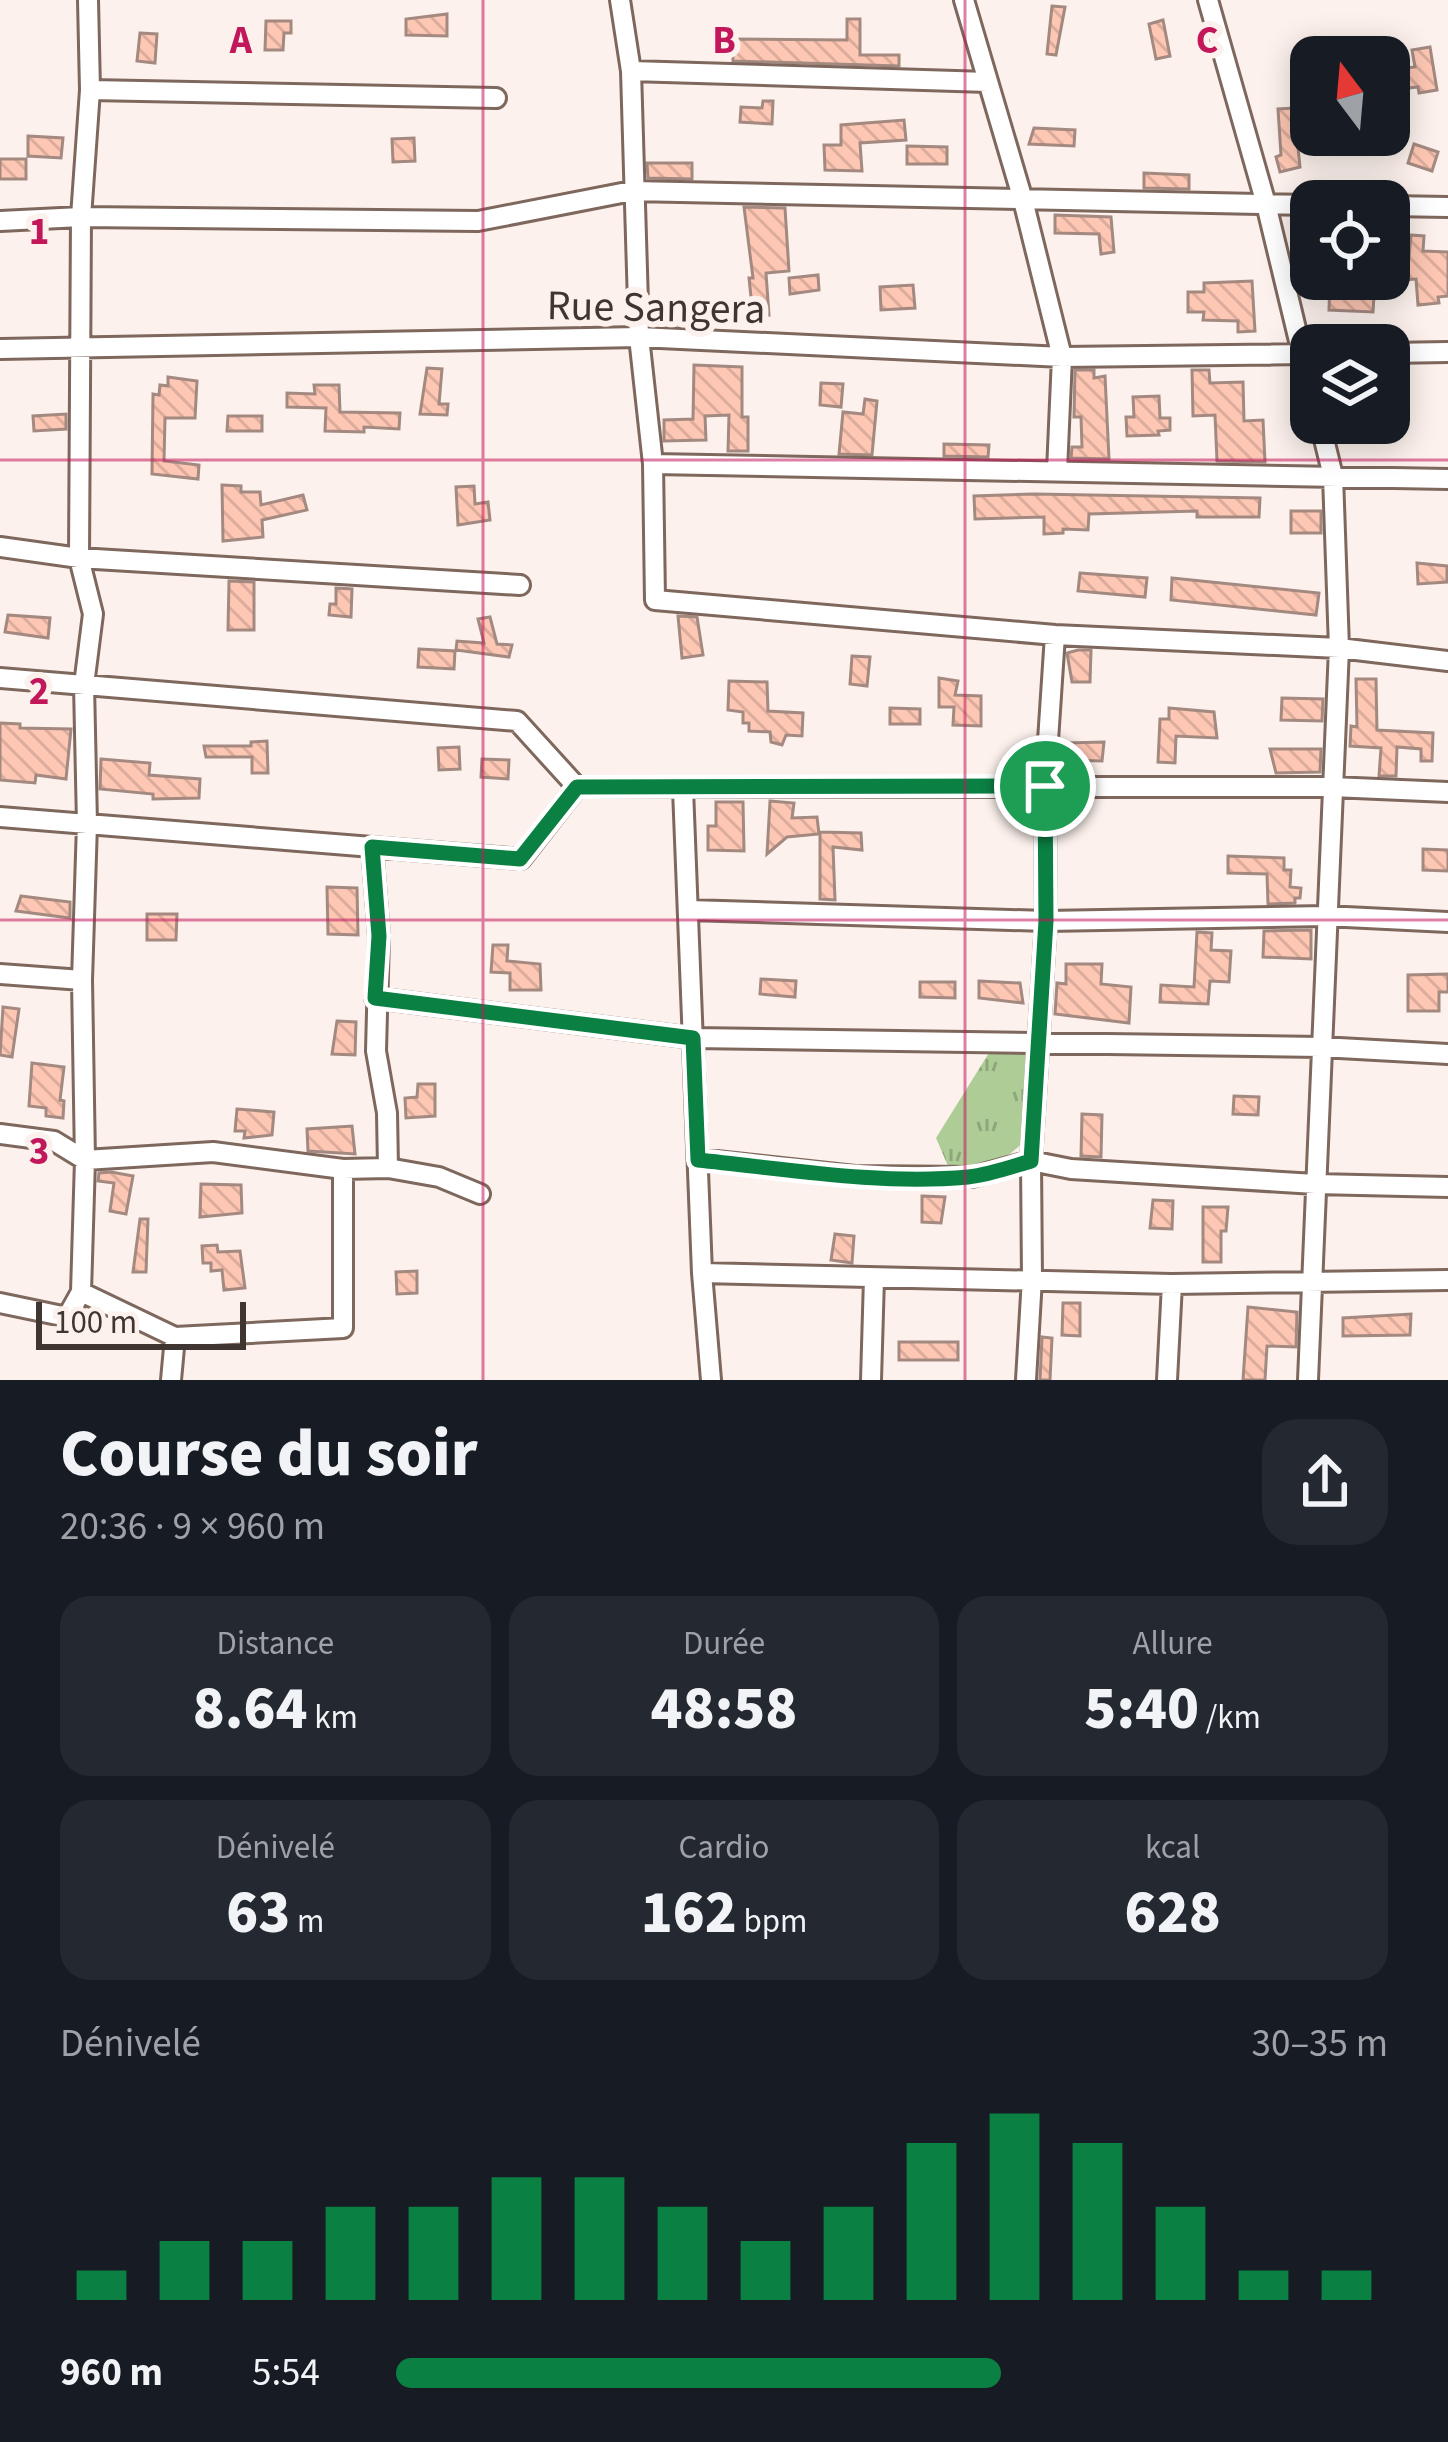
<!DOCTYPE html>
<html lang="fr">
<meta charset="utf-8">
<style>
:root{--surface:#171b24;--page:#242831;--text:#f1f3f6;--muted:#9ea1a6;--accent:#0b8043}
body{margin:0;font-family:"Source Sans 3",sans-serif;background:var(--page);color:var(--text);height:100vh;display:flex;flex-direction:column;font-size:45px;white-space:nowrap}
*{box-sizing:border-box;margin:0}
p{font-size:39px;color:var(--muted)}
.icon{flex:none;width:66px;height:66px;fill:none;stroke:currentColor;stroke-width:2;stroke-linecap:round;stroke-linejoin:round}
.map{position:relative;height:1380px;overflow:hidden}
.drawer{display:flex;flex-direction:column;background:var(--surface);flex:1}
.drawer>*{flex:none}
.needle{width:78px;rotate:344deg}
.controls{position:absolute;left:1290px;top:36px;display:grid;gap:24px}
.controls a{display:grid;place-items:center;width:120px;height:120px;border-radius:24px;background:var(--surface);box-shadow:0 6px 30px #0003;font-size:60px}
.scale{position:absolute;left:36px;bottom:30px;width:210px;box-sizing:border-box;padding-left:12px;border:6px solid #403631;border-top:0;font-size:33px;line-height:42px;white-space:nowrap;color:#403631;-webkit-text-stroke:9px #fcf1ec;paint-order:stroke}
.pin{position:absolute;display:grid;place-items:center;width:102px;height:102px;color:#fff;margin:-51px;border:6px solid #fff;border-radius:50%;box-shadow:0 3px 12px #0007}
.round{display:grid;place-items:center;flex:none;width:126px;height:126px;border-radius:36px;background:var(--page)}
.summary{display:flex;align-items:center;justify-content:space-between;height:204px;padding:0 60px}
h1{font-size:66px;font-weight:800;line-height:90px}
.figures{display:grid;grid-template-columns:repeat(3,1fr);gap:18px;height:204px;padding:12px 60px}
.figures div{display:grid;align-content:center;border-radius:30px;background:var(--page);text-align:center}
.figures b{font-size:60px;font-weight:800}
.figures small{font-size:33px;font-weight:400}
.figures p{font-size:33px}
.chart{height:336px;padding:24px 60px}
.chart p{display:flex;justify-content:space-between}
.chart svg{width:100%;height:216px;margin-top:12px;stroke:var(--accent);stroke-width:6}
ul{padding:0 60px;list-style:none;font-size:39px}
li{display:grid;grid-template-columns:192px 144px 1fr;align-items:center;height:90px}
li i{height:30px;border-radius:15px;background:var(--accent)}
.map>svg:first-child{display:block}
</style>
<div class="map">
<svg width="1448" height="1380" viewBox="0 0 1448 1380">
<defs>
<pattern id="grass-tufts" width="24" height="20" patternUnits="userSpaceOnUse" patternTransform="scale(3)"><rect width="24" height="20" fill="#aecc96"/><path d="M3 7l-1-3M5 7V3M7 7l1-3M15 17l-1-3M17 17v-4M19 17l1-3" fill="none" stroke="#8fa67b"/></pattern>
<pattern id="building-back-hatch" width="6" height="6" patternUnits="userSpaceOnUse" patternTransform="scale(3)"><rect width="6" height="6" fill="#fec7b4"/><path d="M-1 5l2 2M0 0l6 6M5-1l2 2" fill="none" stroke="#dbac9b"/></pattern>
</defs>
<rect width="100%" height="100%" fill="#fcf1ec"/>
<!-- grass -->
<path fill="url(#grass-tufts)" d="M992,1048L1034,1056L1027,1140L987,1172L951,1173L936,1138Z"/>
<!-- building -->
<path fill="url(#building-back-hatch)" stroke="#a38980" stroke-width="3" d="M1052,6L1065,7L1056,55L1047,54Z
M447,14V36L406,35V19Z
M847,19H860V55H899V66L733,61V39L847,40Z
M1163,20L1170,56L1156,59L1149,24Z
M266,21H291V33H284L283,50H265Z
M140,33L157,34L155,63L137,61Z
M1430,47L1437,90L1419,93L1418,87L1389,90V70L1415,67L1412,50Z
M763,101H773L772,124L740,122L741,107L762,108Z
M1294,108L1300,167L1280,172L1276,157L1281,155L1278,109Z
M904,120L906,140L860,143L862,171L825,170L824,145H841V125Z
M1034,128L1075,130L1074,146L1029,144Z
M28,136L63,138L61,158L28,156Z
M414,138L415,161L393,162L392,139Z
M1414,144L1438,152L1432,171L1408,163Z
M907,146L947,147V164H907Z
M0,159H26V179H0Z
M647,163H692V179L648,178Z
M1144,173L1189,175V189L1144,188Z
M744,207L785,208L789,271L766,273L769,315L753,316L749,278H753Z
M1055,215L1111,217L1114,252L1101,254L1099,234L1055,233Z
M1411,235L1424,236L1423,251L1448,252V296L1438,297L1439,303L1418,305L1416,279L1390,281V269L1408,268Z
M818,275L819,290L790,294L789,278Z
M1330,279H1375L1373,312L1329,310Z
M1252,281L1255,331L1238,332V321L1203,320L1204,312H1188V292H1204V283Z
M913,285L915,308L881,310L880,287Z
M674,305V310L683,313V325L655,324L654,306Z
M694,365L742,367V417H748V451H728L729,415L705,416L706,440L664,441V420L693,419Z
M427,368L442,369L439,404H448L447,415L420,414Z
M1075,370H1094V378L1105,376L1109,459L1071,458L1072,447H1082L1081,417H1074Z
M1192,370H1209L1210,383L1243,382L1244,421L1263,420L1265,462L1217,461L1215,415L1193,416Z
M168,377L197,381L195,418H165L164,461L199,465L198,479L152,474L153,394L159,395L160,385L168,386Z
M821,383L843,384L841,407L820,405Z
M314,385H339L340,412L400,413L399,429L364,427V432L325,431L326,408L287,407V393L315,394Z
M1159,396L1160,418H1170V430L1158,431L1159,435L1127,436L1126,417H1134L1133,397Z
M865,399L877,401L872,455L839,454L843,412L863,414Z
M66,414V429L34,431L33,416Z
M228,416H262V431H227Z
M944,444L989,445L988,457L944,456Z
M222,485L241,486V492H260L261,505L303,495L307,510L262,520L263,537L223,541Z
M474,486L475,504L488,502L490,520L458,525L456,487Z
M1034,494L1260,498L1259,517H1197V511L1089,514L1088,530L1063,529V533L1044,534V517L975,519L974,496Z
M1291,511H1321V533H1291Z
M1417,563L1447,566V582L1418,584Z
M1080,573L1147,578L1145,597L1078,591Z
M1172,578L1319,593L1316,615L1171,600Z
M229,581L254,582V630H228Z
M336,588L352,589L351,617L329,615L330,604H336Z
M8,615L50,618L48,638L5,632Z
M678,616L697,617L703,655L682,658Z
M490,617L497,644L512,645L509,657L456,650L457,641L484,643L478,619Z
M419,649L455,651L454,669L418,667Z
M1078,650H1091L1090,682H1072L1067,653Z
M852,656L870,657L867,686L850,684Z
M939,678L958,681L955,695L981,696V726L953,725L954,707H939Z
M1356,679H1376L1377,730L1433,733L1432,761H1421V749L1397,747L1396,776H1379L1381,748L1350,746L1351,726L1357,727Z
M729,681L767,682L768,711L803,713L802,736L786,735L782,745L771,742L770,732L749,731V723H743V712L728,710Z
M1282,698L1323,699L1322,721L1281,720Z
M890,708L920,709V724H890Z
M1169,708L1214,712L1217,738L1176,736L1175,763L1158,762L1160,719H1169Z
M0,723L20,724V728L71,729L66,779L36,775L35,783L0,780Z
M267,741L268,773H252V757H206L204,746H251V742Z
M1104,742L1102,761L1065,760V743Z
M459,747L460,769L439,770L438,748Z
M1270,749H1321L1320,772L1276,773Z
M101,759L150,763L149,775L200,779L199,798L153,799V794L100,789Z
M482,759L509,760L508,779L481,777Z
M770,801L794,803L792,818L817,817L819,834L787,837L767,854Z
M716,802H743L744,851L708,850V826H716Z
M820,832L861,833L862,850L833,847L835,900L820,899Z
M1423,849L1448,850V871L1423,870Z
M1228,856L1284,858V870H1291L1290,887L1301,888L1300,898H1295V903L1268,904L1267,874L1228,873Z
M327,887L357,888L358,935L328,934Z
M21,896L70,902V918L16,911Z
M147,914H177L176,940H147Z
M1311,930V959L1263,957L1264,931Z
M1197,932L1212,933L1211,950L1231,951L1229,982L1210,981L1208,1004L1160,1002L1161,985L1194,987Z
M493,945H508L507,961L540,964L541,990H510V973L491,972Z
M1066,964H1102L1101,984L1131,987L1129,1023L1055,1014L1057,983L1066,984Z
M1448,974V992H1439V1011H1408V975Z
M761,979L796,981L795,997L760,994Z
M979,981L1020,983L1023,1003L979,998Z
M920,982H955V998L920,997Z
M3,1007L19,1009L12,1057L0,1055Z
M337,1021L356,1022L355,1055L332,1054Z
M32,1063L64,1067L60,1100L64,1101L63,1118L46,1116V1108L29,1106Z
M418,1084H435V1116L406,1118L405,1098L417,1097Z
M1234,1096L1259,1097L1258,1115L1233,1114Z
M237,1109L274,1112L272,1135L244,1138L245,1131H235Z
M1082,1114L1102,1115L1101,1157L1081,1156Z
M352,1126L355,1154L308,1151L307,1129Z
M111,1172L133,1176L126,1214L110,1211L114,1183L98,1181L99,1173Z
M201,1184L241,1185L242,1213L200,1217Z
M922,1196L945,1197L941,1223L922,1222Z
M1153,1200L1173,1201L1172,1229L1150,1228Z
M1203,1207H1228L1226,1231H1221V1262H1203Z
M140,1219H148L146,1272H133Z
M835,1234L854,1236L852,1263L831,1260Z
M217,1245L218,1252L240,1251L245,1288L224,1290L222,1270L211,1271V1263H203L202,1246Z
M417,1271V1293L397,1294L396,1272Z
M1063,1303H1080V1336L1062,1335Z
M1248,1307L1297,1312L1296,1347L1267,1346L1265,1380H1243Z
M1411,1314L1410,1335L1343,1336V1318Z
M1042,1337L1052,1338L1050,1380H1040Z
M899,1342H958V1360H899Z"/>
<g fill="none" stroke-linecap="round" stroke-linejoin="round">
<!-- minor casing -->
<g stroke="#7e675c" stroke-width="24">
<path id="minor" d="M88,0L90,90L81,217L79,558L93,614L84,685L87,824L82,980L85,1160L81,1292L175,1337L343,1328V1169
M620,0L631,71L639,337L653,464L655,600L1055,635L1339,648L1448,661
M964,0L1023,200L1062,357L1057,471
M1208,0L1266,204L1311,391
M631,71L988,82
M90,90L496,98
M1389,206L1448,207
M0,221L81,217L478,221L632,191L1311,205
M0,349L639,337L1062,357L1311,354
M1389,353L1448,352
M653,464L1448,479
M0,547L79,558L520,585
M0,678L517,721L577,787H1332L1448,792
M683,789L702,1273L711,1380
M0,817L521,859L577,787
M372,847L379,936L376,1051L387,1113L388,1168
M688,910L1046,921L1325,916L1448,922
M0,974L82,980
M375,998L693,1038L1321,1047L1448,1054
M0,1134L54,1141L85,1160L213,1152L343,1169L388,1168L439,1177L480,1194
M698,1159L855,1176L972,1177L1031,1161L1071,1169L1315,1184L1448,1187
M702,1273L1172,1284L1448,1280
M0,1303L67,1317L81,1292
M171,1380L175,1337
M871,1380L874,1278
M1026,1380L1032,1278L1031,1161L1046,921L1045,786L1055,635
M1167,1380L1172,1284
M1308,1380L1339,648L1333,476L1320,423"/>
</g>
<!-- minor -->
<use href="#minor" stroke="#fff" stroke-width="18"/>
</g>
<g fill="none" stroke-linecap="round" stroke-linejoin="round">
<!-- route casing -->
<g stroke="#fff" stroke-width="24">
<path id="route" d="M1045,786L1046,921L1031,1161C1011,1167 989,1175 968,1177C879,1185 787,1169 698,1160L693,1038L375,998L379,936L372,847L520,859L577,787Z"/>
</g>
<!-- route -->
<use href="#route" stroke="#0b8043" stroke-width="15"/>
</g>
<!-- grid -->
<path fill="none" stroke="#c2185b" stroke-width="3" stroke-opacity="0.55" d="M483,0V1380M965,0V1380M0,460H1448M0,920H1448"/>
<g text-anchor="middle" stroke-width="12" stroke-linejoin="round" paint-order="stroke">
<!-- street labels -->
<g font-size="42" fill="#403631" stroke="#fcf1ec">
<text transform="translate(656 306) rotate(1)" y="15">Rue Sangera</text>
</g>
</g>
<g font-size="39" text-anchor="middle" font-weight="bold" fill="#c2185b" stroke="#fcf1ec" stroke-width="12" stroke-linejoin="round" paint-order="stroke">
<text x="241" y="53">A</text>
<text x="724" y="53">B</text>
<text x="1207" y="53">C</text>
<text x="39" y="244">1</text>
<text x="39" y="704">2</text>
<text x="39" y="1164">3</text>
</g>
</svg>
<div class="controls">
<a><svg class="needle" viewBox="-14 -14 28 28"><path d="M0-13l5 13h-10z" fill="#e53935"/><path d="M0 13l5-13h-10z" fill="#9ea1a6"/></svg></a>
<a><svg class="icon" aria-label="locate" viewBox="0 0 24 24"><circle cx="12" cy="12" r="6"/><path d="M12 2v4M12 18v4M2 12h4M18 12h4"/></svg></a>
<a><svg class="icon" aria-label="layers" viewBox="0 0 24 24"><path d="M12 4l9 5-9 5-9-5zM3 14l9 5 9-5"/></svg></a>
</div>
<div class="scale">100 m</div>
<div class="pin" style="left:1045px;top:786px;background:#1e9e55"><svg class="icon" aria-label="arrive" viewBox="0 0 24 24"><path d="M6 21V4h12l-3 4 3 4H6"/></svg></div>
</div>
<section class="drawer">
<div class="summary"><div><h1>Course du soir</h1><p>20:36 · 9 × 960 m</p></div><a class="round"><svg class="icon" aria-label="share" viewBox="0 0 24 24"><path d="M12 15V3M7 8l5-5 5 5M5 13v7h14v-7"/></svg></a></div>
<div class="figures">
<div><p>Distance</p><b>8.64<small> km</small></b></div>
<div><p>Durée</p><b>48:58</b></div>
<div><p>Allure</p><b>5:40<small> /km</small></b></div>
</div>
<div class="figures">
<div><p>Dénivelé</p><b>63<small> m</small></b></div>
<div><p>Cardio</p><b>162<small> bpm</small></b></div>
<div><p>kcal</p><b>628</b></div>
</div>
<div class="chart"><p><span>Dénivelé</span>30–35 m</p>
<svg viewBox="0 0 160 44" preserveAspectRatio="none"><path d="M5 44V38M15 44V32M25 44V32M35 44V25M45 44V25M55 44V19M65 44V19M75 44V25M85 44V32M95 44V25M105 44V12M115 44V6M125 44V12M135 44V25M145 44V38M155 44V38"/></svg>
</div>
<ul>
<li><b>960 m</b>5:54<i style="width:61%"></i></li>
</ul>
</section>
